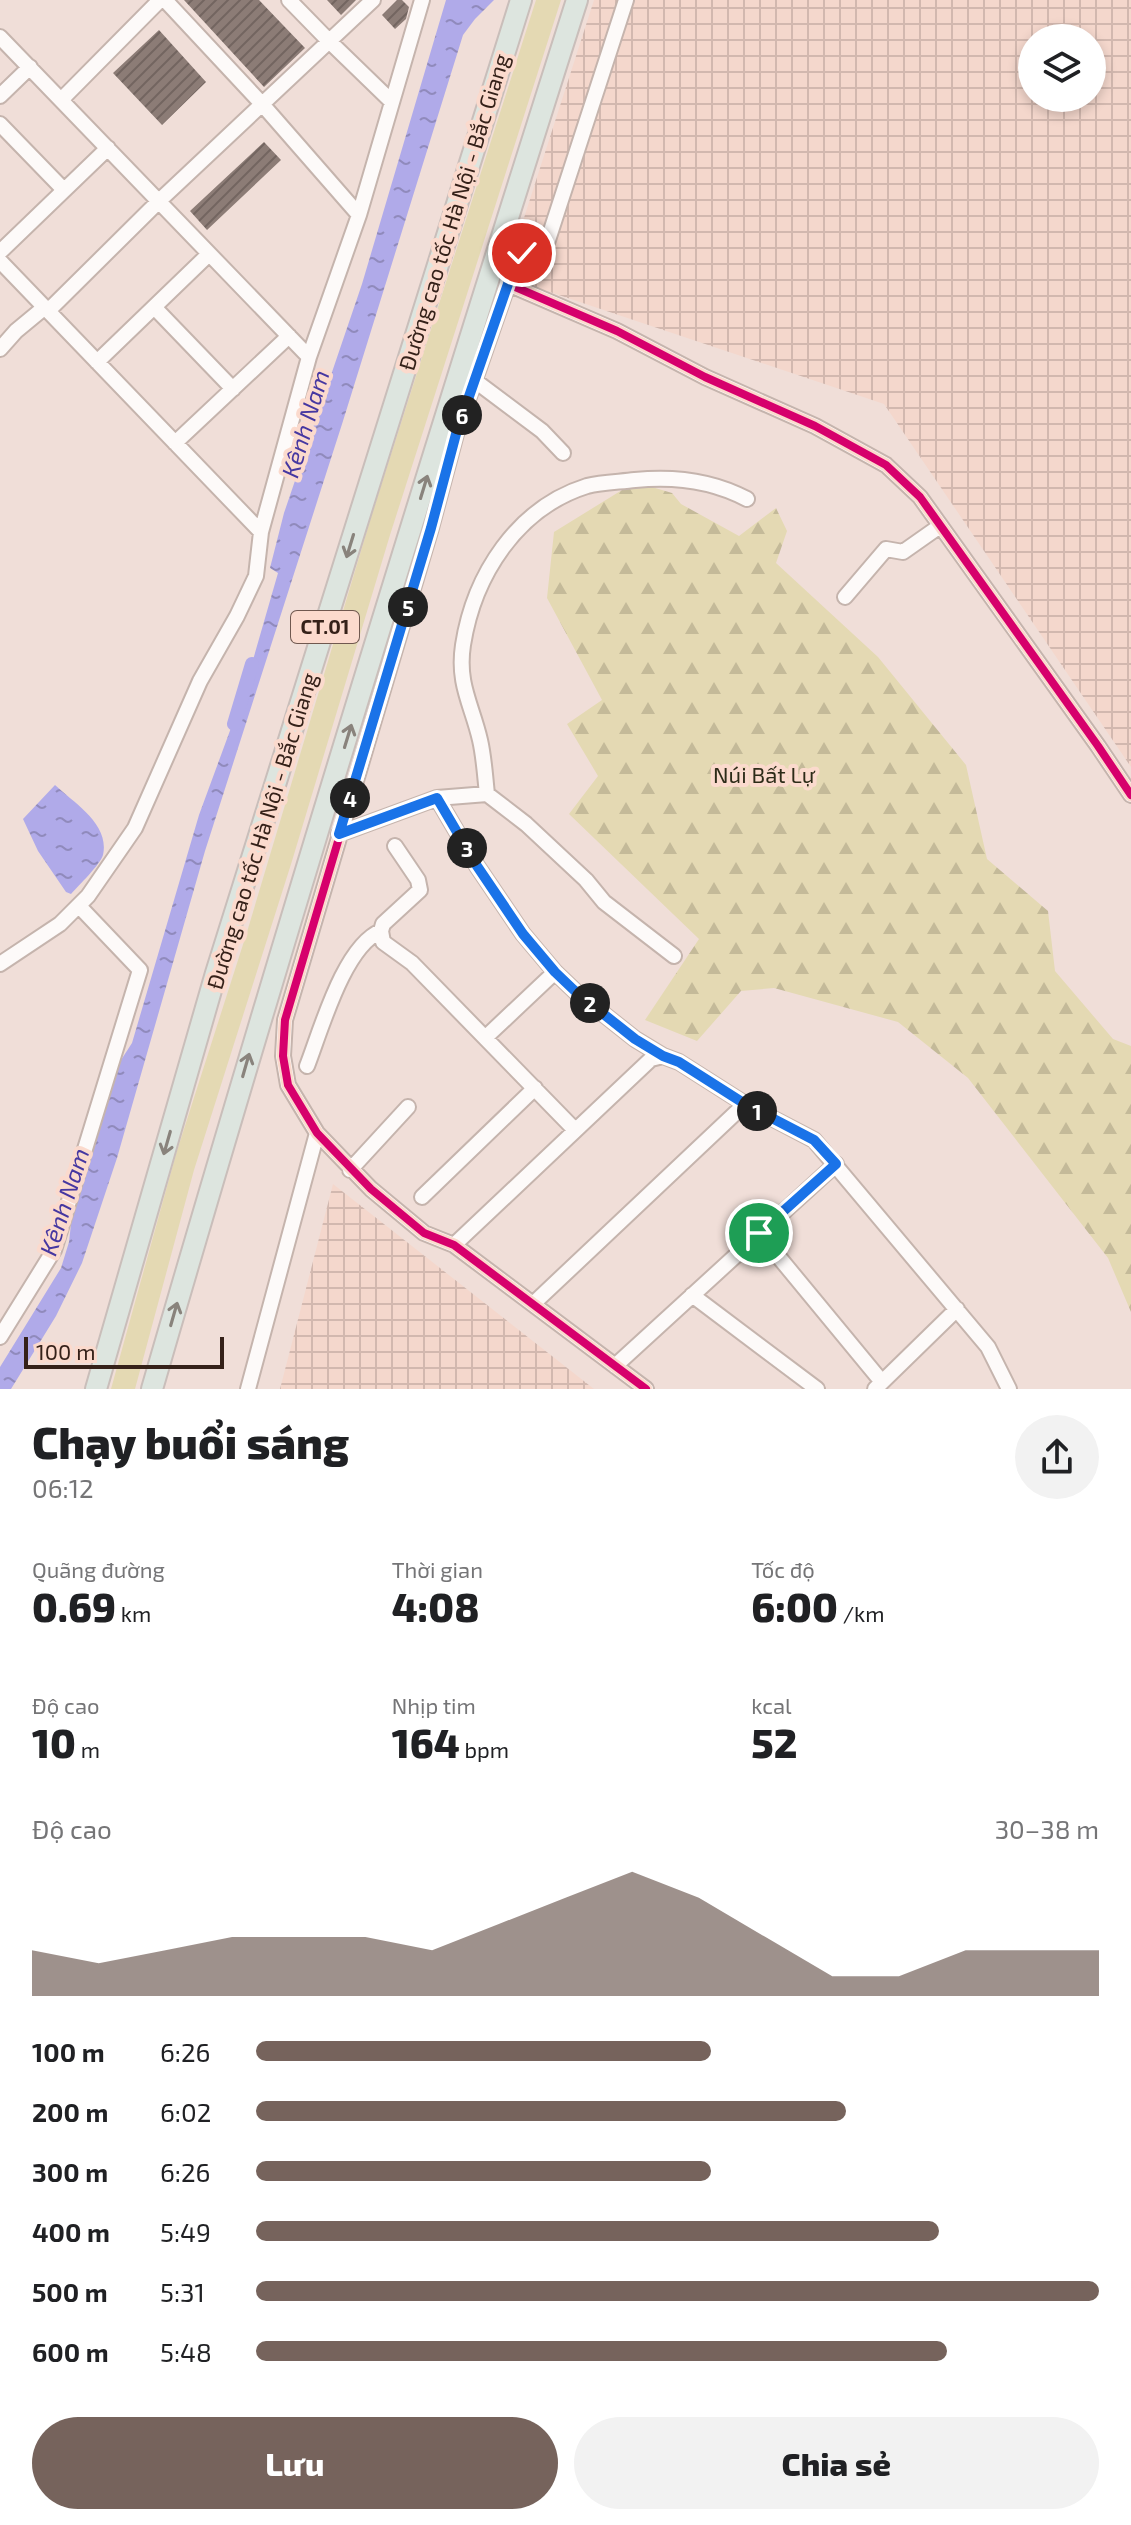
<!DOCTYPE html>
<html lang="vi">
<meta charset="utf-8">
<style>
:root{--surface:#fff;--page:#f2f2f2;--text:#202124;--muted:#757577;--accent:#76635c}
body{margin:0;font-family:"Exo 2",sans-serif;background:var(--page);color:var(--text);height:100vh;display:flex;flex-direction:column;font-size:30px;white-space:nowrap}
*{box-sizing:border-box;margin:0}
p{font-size:26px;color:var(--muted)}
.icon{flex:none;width:44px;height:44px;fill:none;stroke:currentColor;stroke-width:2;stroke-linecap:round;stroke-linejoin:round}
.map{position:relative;height:1389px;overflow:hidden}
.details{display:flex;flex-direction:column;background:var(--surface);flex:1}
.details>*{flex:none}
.tools{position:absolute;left:1018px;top:24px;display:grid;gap:16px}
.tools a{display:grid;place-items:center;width:88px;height:88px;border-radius:50%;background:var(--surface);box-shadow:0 4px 12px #0003;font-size:40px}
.scale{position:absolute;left:24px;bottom:20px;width:200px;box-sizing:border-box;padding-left:8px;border:4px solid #352119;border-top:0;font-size:22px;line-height:28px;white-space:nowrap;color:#352119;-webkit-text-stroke:6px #fbdacd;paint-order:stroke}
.pin{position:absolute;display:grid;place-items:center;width:68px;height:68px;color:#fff;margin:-34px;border:4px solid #fff;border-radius:50%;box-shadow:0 2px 8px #0007}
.km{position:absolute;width:40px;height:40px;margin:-20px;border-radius:50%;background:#222;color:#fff;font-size:22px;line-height:40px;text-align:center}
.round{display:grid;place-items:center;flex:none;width:84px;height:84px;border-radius:42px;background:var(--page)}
.head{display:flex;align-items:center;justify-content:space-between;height:136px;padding:0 32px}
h1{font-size:44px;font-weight:800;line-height:60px}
.figures{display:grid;grid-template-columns:repeat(3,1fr);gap:12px;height:136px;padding:8px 32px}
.figures div{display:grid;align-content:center}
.figures b{font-size:40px;font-weight:800}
.figures small{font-size:22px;font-weight:400}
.figures p{font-size:22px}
.chart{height:224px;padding:16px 32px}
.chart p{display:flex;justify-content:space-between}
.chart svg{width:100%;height:144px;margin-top:8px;fill:var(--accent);opacity:.7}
.cta{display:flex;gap:16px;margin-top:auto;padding:16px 32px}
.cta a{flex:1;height:92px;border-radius:48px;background:var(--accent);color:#fff;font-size:32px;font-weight:800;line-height:92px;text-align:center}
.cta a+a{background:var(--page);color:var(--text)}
ul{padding:0 32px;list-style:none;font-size:26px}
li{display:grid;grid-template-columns:128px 96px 1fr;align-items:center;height:60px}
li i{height:20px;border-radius:10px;background:var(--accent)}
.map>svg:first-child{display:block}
</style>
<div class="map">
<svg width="1131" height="1389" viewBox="0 0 1131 1389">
<defs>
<pattern id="industrial-grid" width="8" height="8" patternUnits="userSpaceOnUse" patternTransform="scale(2)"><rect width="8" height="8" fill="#f4d7cc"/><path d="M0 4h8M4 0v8" fill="none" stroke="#d2b8af"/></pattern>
<pattern id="forest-firs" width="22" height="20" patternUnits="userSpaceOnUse" patternTransform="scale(2)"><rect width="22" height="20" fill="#e4d9b3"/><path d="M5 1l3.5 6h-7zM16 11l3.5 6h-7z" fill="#c4ba99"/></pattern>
<pattern id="water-ripples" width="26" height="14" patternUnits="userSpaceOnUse" patternTransform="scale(2)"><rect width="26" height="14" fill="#b0aae9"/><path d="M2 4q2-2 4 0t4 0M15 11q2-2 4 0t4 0" fill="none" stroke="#908abc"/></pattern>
<pattern id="building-hatch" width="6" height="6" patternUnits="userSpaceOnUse" patternTransform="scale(2)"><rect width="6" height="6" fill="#8c7c76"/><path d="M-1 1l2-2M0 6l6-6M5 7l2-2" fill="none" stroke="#736560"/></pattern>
</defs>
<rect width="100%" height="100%" fill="#f0ded8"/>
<!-- industrial -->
<path fill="url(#industrial-grid)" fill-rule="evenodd" d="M594,0H1131V767L884,404L505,277ZM1032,38H1092V98H1032Z
M333,1184L594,1389H280Z"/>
<!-- grass -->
<path fill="#e4d9b3" d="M536,0H561L390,535L292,861L194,1170L135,1389H111L176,1154L247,932L372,514Z"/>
<!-- forest -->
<path fill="url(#forest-firs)" d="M635,482L672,493L681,504L739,536L776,508L787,531L776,563L878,657L966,765L987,859L1048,911L1055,971L1113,1039L1131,1046V1312L1108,1258L968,1078L898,1022L774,988L741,991L697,1041L645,1020L699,939L569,814L598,776L567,724L602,700L547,598L554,532Z"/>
<!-- water -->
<path fill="url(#water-ripples)" d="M446,0H494L475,19L463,35L343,421L205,851L117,1158L82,1263L56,1316L11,1389H0V1367L61,1268L69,1242L71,1224L116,1062L121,1060L132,1043L199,815L242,698L278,573L270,568L284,513L362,284Z
M55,785C74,803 110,824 103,855C100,865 79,885 71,894L66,892L38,851L23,819Z"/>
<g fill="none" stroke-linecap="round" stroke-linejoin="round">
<!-- canal -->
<path stroke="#b0aae9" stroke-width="14" d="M234,724L252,664"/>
</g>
<!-- building -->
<path fill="url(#building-hatch)" d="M184,0H259L305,48L264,87Z
M327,0H356L341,15Z
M397,0H402L409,7L406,19L395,29L382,15Z
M159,30L206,82L162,125L113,73Z
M264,142L281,160L207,230L190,211Z"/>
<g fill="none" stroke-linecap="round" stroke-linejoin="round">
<!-- minor casing -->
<g stroke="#c5b4ad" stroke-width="18">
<path id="minor" d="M165,0L262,104L359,215
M289,0L329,41L392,102
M0,37L309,357
M0,96L30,67
M61,100L160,0
M0,124L64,190
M0,252L108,148
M0,261L261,532
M508,284C512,259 514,254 539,251L548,240L626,0
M154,307L233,389
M48,311L159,201L373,0
M0,349L16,331L45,307
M97,362L209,254
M474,380L542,431L563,453
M175,443L289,336
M845,597L886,549L903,552L940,526
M487,794C485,776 484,757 480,740C472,705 457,684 463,645C474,575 517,508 587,486C602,482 620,482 635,480C674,476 713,481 747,499
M437,798L477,866L523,934L555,972L577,993L635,1039L663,1056L679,1062L745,1104L814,1140L988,1347L1009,1389
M339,834L437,798L487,794L526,824L586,880L604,902L674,956
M395,846L418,880L420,890L383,924L381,931L383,942L412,963L575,1130
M0,964L60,924L88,896L135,828L200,681L237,616L256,576L261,532L309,357L359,215L422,0
M486,1037L555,972
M307,1066C321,1030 344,946 381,931
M350,1170L408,1107
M422,1197L535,1088
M759,1233L882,1382
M454,1245L651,1059L663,1056
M692,1295L817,1389
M533,1304L745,1104
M0,1337L54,1250L140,970L79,906
M615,1366L836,1164
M248,1389L317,1133
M646,1389L454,1245L424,1233L371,1189L317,1133L288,1085L283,1056L285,1020L431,528L456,434L508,284L617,331L705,377L815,426L886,465L920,497L1098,746L1131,795
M875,1389L957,1309"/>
</g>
<!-- highway casing -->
<g stroke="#c9beba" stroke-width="24">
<path id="highway" d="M96,1389L216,973L521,0
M152,1389C287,924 430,461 577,0"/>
</g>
<!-- minor -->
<use href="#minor" stroke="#fdfaf9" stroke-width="14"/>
<!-- highway -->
<use href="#highway" stroke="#dde5df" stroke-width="20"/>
<!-- cycleway casing -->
<g stroke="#fbdacd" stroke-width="13">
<path id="cycleway" d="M646,1389L454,1245L424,1233L371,1189L317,1133L288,1085L283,1056L285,1020L431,528L456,434L508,284L617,331L705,377L815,426L886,465L920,497L1098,746L1131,795"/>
</g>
<!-- cycleway -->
<use href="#cycleway" stroke="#d6006c" stroke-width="8"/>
</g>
<!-- one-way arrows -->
<defs><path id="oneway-shaft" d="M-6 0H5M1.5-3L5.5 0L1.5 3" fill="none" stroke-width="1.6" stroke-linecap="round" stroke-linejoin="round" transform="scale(2)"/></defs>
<g stroke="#89837c">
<use href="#oneway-shaft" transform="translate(424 487) rotate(-73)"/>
<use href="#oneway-shaft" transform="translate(350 546) rotate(107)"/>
<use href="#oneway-shaft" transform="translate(348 736) rotate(-73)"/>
<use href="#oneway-shaft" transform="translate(246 1065) rotate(-74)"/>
<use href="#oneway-shaft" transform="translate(167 1143) rotate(106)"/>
<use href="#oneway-shaft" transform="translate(174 1314) rotate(-74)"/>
</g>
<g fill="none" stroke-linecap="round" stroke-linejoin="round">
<!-- route casing -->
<g stroke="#fff" stroke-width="16">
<path id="route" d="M522,253C510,261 510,271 508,284L456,434L431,528L339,834L437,798L477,866L523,934L555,972L577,993L635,1039L663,1056L679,1062L745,1104L814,1140L836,1164L759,1233"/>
</g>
<!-- route -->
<use href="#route" stroke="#1a73e8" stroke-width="10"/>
</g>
<g text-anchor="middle" stroke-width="8" stroke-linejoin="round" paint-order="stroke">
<!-- shield labels -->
<rect fill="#fbdacd" stroke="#70584f" stroke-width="2" x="291" y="611" width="68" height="32" rx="6"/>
<g font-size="20" font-weight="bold" fill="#352119">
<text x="325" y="634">CT.01</text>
</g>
<!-- street labels -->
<g font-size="22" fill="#352119" stroke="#fbdacd">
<text transform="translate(454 212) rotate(-73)" y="8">Đường cao tốc Hà Nội - Bắc Giang</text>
<text transform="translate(262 831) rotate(-73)" y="8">Đường cao tốc Hà Nội - Bắc Giang</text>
</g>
<!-- park labels -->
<g font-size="22" fill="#2d2b18" stroke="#fbdacd">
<text x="764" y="783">Núi Bất Lự</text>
</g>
<!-- water labels -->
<g font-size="24" font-style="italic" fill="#4637a1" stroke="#fbdacd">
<text transform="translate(306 424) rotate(-73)" y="8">Kênh Nam</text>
<text transform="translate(65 1202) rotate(-72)" y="8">Kênh Nam</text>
</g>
</g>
</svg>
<div class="tools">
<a><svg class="icon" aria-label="layers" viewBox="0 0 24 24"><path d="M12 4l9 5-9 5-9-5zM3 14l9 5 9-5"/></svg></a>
</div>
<div class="scale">100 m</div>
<div class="pin" style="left:759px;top:1233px;background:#1e9e55"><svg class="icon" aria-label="arrive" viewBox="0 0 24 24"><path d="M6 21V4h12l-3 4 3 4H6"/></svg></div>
<div class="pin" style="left:522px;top:253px;background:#d93025"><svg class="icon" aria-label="check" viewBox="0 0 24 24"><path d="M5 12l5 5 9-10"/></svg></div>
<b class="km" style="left:757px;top:1111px">1</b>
<b class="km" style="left:590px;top:1003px">2</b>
<b class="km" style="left:467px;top:848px">3</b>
<b class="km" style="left:350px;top:798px">4</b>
<b class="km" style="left:408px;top:607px">5</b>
<b class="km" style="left:462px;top:415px">6</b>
</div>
<section class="details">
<div class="head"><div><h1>Chạy buổi sáng</h1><p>06:12</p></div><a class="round"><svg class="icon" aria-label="share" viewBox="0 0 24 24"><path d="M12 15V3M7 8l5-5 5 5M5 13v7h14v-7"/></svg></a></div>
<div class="figures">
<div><p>Quãng đường</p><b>0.69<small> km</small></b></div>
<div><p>Thời gian</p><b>4:08</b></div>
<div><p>Tốc độ</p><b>6:00<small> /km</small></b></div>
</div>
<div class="figures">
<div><p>Độ cao</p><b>10<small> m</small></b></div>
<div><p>Nhịp tim</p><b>164<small> bpm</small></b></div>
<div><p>kcal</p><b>52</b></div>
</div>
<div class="chart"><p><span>Độ cao</span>30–38 m</p>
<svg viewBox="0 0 160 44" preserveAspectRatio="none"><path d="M0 44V30L10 34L20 30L30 26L40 26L50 26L60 30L70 22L80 14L90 6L100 14L110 26L120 38L130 38L140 30L150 30L160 30V44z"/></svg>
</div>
<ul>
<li><b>100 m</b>6:26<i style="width:54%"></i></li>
<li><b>200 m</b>6:02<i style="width:70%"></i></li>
<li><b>300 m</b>6:26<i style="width:54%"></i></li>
<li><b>400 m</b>5:49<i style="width:81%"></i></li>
<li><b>500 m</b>5:31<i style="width:100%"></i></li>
<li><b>600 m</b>5:48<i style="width:82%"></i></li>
</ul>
<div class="cta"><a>Lưu</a><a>Chia sẻ</a></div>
</section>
